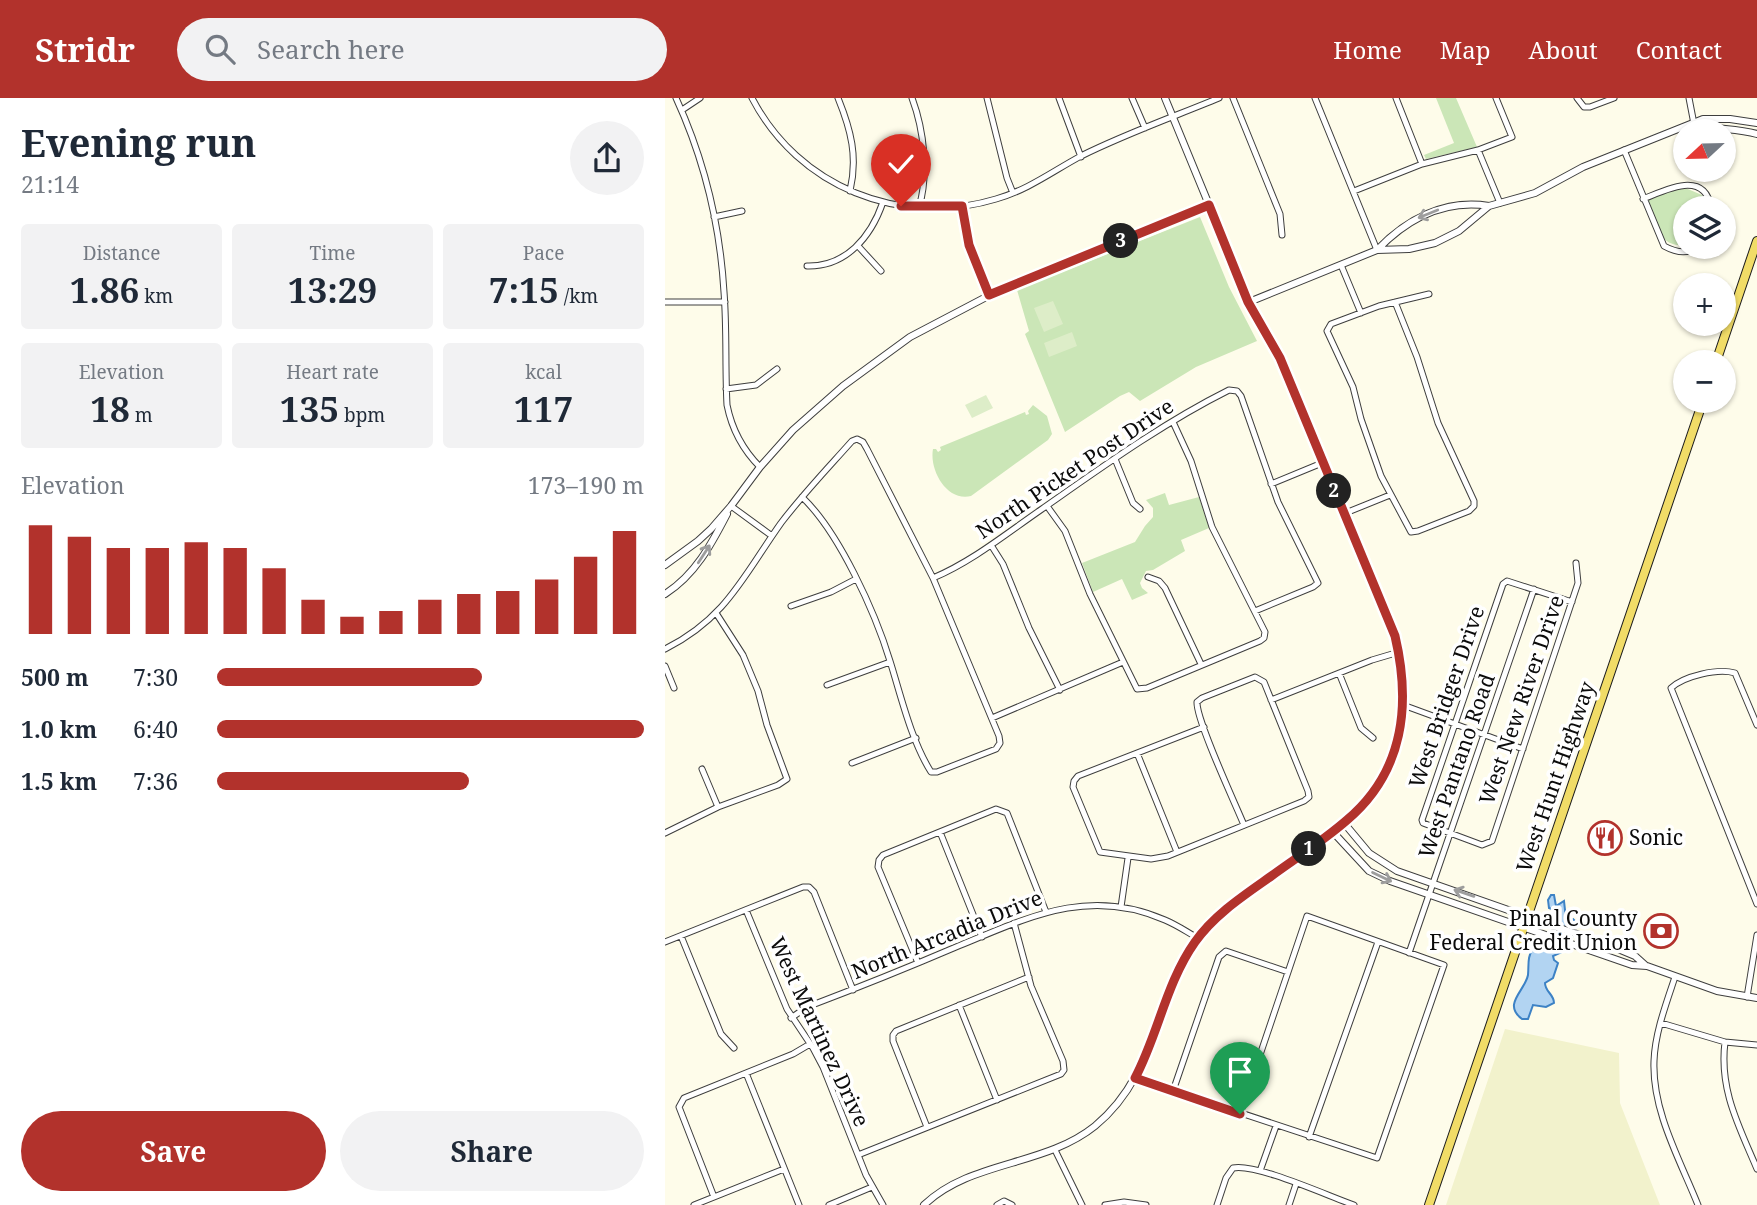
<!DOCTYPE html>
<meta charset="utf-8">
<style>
:root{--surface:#fff;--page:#f2f2f3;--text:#1f2937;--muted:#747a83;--accent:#b2322c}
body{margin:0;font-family:"Noto Serif",serif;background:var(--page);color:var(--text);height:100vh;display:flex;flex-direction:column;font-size:26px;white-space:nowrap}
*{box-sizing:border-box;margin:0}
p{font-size:23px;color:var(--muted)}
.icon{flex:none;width:38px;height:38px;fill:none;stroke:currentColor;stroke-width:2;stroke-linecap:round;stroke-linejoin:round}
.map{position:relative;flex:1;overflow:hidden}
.side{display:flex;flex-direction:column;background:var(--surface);width:665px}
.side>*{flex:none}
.needle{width:46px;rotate:248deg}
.fabs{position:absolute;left:1008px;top:21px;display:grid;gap:14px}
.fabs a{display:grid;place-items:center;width:63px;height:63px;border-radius:50%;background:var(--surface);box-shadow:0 2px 5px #0004;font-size:35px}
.pin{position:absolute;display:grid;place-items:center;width:60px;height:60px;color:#fff;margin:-72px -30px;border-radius:50% 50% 50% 0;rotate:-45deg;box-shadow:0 0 7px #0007}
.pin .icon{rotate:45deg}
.km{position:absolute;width:35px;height:35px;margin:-18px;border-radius:50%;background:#222;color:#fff;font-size:19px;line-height:35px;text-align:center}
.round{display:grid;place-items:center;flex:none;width:74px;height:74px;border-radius:37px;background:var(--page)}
.head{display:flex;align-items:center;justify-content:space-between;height:119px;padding:0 21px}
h1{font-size:38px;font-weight:700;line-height:52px}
.metrics{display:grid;grid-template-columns:repeat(3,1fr);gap:10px;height:119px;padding:7px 21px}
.metrics div{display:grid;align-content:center;border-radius:7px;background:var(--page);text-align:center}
.metrics b{font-size:35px;font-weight:700}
.metrics small{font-size:19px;font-weight:400}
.metrics p{font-size:19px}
.chart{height:196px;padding:14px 21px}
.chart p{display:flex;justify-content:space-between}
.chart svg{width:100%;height:126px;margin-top:7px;stroke:var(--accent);stroke-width:6}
.button{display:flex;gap:14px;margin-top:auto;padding:14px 21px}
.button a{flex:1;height:80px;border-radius:42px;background:var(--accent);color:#fff;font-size:28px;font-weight:700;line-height:80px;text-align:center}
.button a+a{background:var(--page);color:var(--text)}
ul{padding:0 21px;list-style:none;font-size:23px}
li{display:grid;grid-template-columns:112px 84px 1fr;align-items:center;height:52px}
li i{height:18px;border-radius:9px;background:var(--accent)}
header{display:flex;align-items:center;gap:42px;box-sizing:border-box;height:98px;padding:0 35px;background:var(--accent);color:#fff}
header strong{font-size:33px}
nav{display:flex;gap:38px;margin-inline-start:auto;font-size:24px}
.search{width:490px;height:63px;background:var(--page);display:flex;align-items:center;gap:18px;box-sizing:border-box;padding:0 24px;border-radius:38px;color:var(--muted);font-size:26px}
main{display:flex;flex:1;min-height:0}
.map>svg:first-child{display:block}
</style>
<header>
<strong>Stridr</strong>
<div class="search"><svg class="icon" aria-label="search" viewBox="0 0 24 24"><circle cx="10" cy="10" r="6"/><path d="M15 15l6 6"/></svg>Search here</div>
<nav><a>Home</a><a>Map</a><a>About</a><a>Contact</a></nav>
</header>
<main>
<section class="side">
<div class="head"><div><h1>Evening run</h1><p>21:14</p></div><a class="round"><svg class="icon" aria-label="share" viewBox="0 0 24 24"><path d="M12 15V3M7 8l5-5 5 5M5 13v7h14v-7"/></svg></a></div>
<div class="metrics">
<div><p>Distance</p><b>1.86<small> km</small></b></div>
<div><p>Time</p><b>13:29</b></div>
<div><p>Pace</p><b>7:15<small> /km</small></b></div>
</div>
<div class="metrics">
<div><p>Elevation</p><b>18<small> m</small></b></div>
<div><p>Heart rate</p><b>135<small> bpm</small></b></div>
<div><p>kcal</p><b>117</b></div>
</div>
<div class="chart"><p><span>Elevation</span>173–190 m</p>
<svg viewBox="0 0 160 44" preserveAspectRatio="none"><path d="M5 44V6M15 44V10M25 44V14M35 44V14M45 44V12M55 44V14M65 44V21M75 44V32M85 44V38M95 44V36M105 44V32M115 44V30M125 44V29M135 44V25M145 44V17M155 44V8"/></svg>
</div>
<ul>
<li><b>500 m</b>7:30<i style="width:62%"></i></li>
<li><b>1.0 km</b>6:40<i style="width:100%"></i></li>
<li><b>1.5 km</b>7:36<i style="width:59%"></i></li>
</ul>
<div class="button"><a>Save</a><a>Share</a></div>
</section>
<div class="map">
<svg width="1092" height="1107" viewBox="0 0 1092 1107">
<rect width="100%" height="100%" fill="#fefcea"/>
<!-- farmland -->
<path fill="#f2f2cc" d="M840,931L954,955L955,1005L995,1107H781Z"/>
<!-- green -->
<path fill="#cbe6b7" d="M771,0H791L812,49L761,61L759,57L789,45Z
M1018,89L1037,97L1043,109L1020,110V147C992,150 990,122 982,101Z
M535,119L564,189L592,243L531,269L475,303L464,294L455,298L400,334L360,236L364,233L352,192Z
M368,307L382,318L387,336L383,342L306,398C282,404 264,372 268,351H271L273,354L276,352L275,349L360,314L361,317L364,316L363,313Z
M500,395L504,407L534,399L544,430L516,442L520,453L488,472L481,473L475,485L477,490L483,495L467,502L457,481L428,494L417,465L470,444L480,428L488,419V410L481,402Z"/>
<!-- pitch -->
<path fill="#ddedc8" d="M388,203L398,226L379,234L369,210Z
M407,234L412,248L384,259L379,245Z
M321,297L328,310L307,320L300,307Z"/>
<!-- water -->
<path fill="#b2d4f2" stroke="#3d82c5" stroke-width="2" d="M886,797H889L891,808L899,803L901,821H908L912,825L906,828L899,853L888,858L889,862L893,865L888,880L880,885C880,894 889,896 889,905L881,909L868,907L863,921H857C837,906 860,893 863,877C864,866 862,860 868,850C889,851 888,841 894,823L888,818L889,812L884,810L883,802Z"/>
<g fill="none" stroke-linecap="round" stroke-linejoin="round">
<!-- minor casing -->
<g stroke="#3e3e3e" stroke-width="7">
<path id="minor" d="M11,0C39,61 55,127 59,194C62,232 60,270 62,307C67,332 77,351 95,369
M87,0C133,89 235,130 331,101C363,92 388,73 416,58C460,36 508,19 554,0
M173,0C186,32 193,59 185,93
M247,0C259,32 264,76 254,109
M322,0L342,80L348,95
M394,0L416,59
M467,0L480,30
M568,0L615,116L617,137
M650,0L712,152
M731,0L757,66
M912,0L919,9H925L949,0
M1024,0L1029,26
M17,12L35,0
M813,52L835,105
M959,52L999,148C1010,154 1022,157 1032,149
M689,93L757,66L813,52L847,39L831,0
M978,101C1001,92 1040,71 1046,110
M297,108L304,147L325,197
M49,119L77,113
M193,148L216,173
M676,167L696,215
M142,168C181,169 206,139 218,104
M0,204H60
M730,204L752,259L773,325L809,403V408L804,413L753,433L746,434L716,378L696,321L688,289L662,233L666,226L714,208L764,196
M61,291L91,287L112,271
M450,361L468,405L475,411
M606,386L657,365
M66,408L107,438
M382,408L400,433L425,496L472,591L482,590L595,543L599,540L600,534L547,429L526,363L508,324
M678,416L725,397
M326,447L338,466L364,530L395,592
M483,479L494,483L500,490L536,566
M268,480C308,463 342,435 377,411C437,369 498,325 564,292L572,293L576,298L613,404L653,485L648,489L590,513
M907,504L842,483L838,486L757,722L758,725L817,747L827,743L913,485L911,465
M126,508L166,494L191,481
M0,551C61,521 79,477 116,425C138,396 163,370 187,343L192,341L198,344L202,351L268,480L334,638L335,645L331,651L272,674H266C246,642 236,598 225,563C210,514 174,434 137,399
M0,568L9,590
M674,575L696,630L708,640
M162,587L225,564
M606,602L707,562L734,554
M738,607L858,651
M327,620L458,564
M1092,627L1070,575C1053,570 1019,578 1006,590L1092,806
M539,629L413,678L409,683L408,689L435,754L486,761L503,758L639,703L644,699L643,693L599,584L590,579L537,600L532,604C531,622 570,705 579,727
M472,655L512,754
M187,665L251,640
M37,671L53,709
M275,734L317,839
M0,735L53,709L113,687L122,681L102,627L93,593L78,557L51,515
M456,809L463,760
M81,812L122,911L148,950L158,969L201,1077L218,1107
M16,838L56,936L69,950
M0,844L138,789H144L149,794L188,892
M744,855L869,491
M253,865L213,769L214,762L218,757L331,711L342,715L381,814
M1010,879C1001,906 990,935 989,963C987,1013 1015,1062 1033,1107
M1082,899L1092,837
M294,907L332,1002
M126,920L142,909C192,890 242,870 291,849C362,820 423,788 500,822C512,827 522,834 533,840
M996,925L1060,944L1092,947
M1060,944C1054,992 1074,1028 1092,1071
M81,975L134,1107
M470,980L712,1060L779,867L642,818L575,1016
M508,993L554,859L561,853L623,874
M262,1029L228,943V937L231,933L364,879
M644,1039L713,844
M390,1052L417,1107
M193,1057L396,976L399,972L398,963L366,888L349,825
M595,1073L611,1028
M49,1099L14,1009L19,1000L128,956L145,946
M29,1107L119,1071
M164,1107L207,1089
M332,1107L339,1103L347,1107
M440,1107L459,1104L481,1107
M552,1107L561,1080L568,1070C591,1065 663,1098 689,1107
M624,1107L631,1086"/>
</g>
<!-- tertiary casing -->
<g stroke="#3e3e3e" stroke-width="8">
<path id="tertiary" d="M1029,26C1050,32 1071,30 1092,36
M712,152C742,121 780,101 824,108
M584,204L712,152L744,151L770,145L794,133L824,108L870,95L918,69L1038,21H1065L1092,25
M0,467L33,443L46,431L66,408L95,369L128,332L178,288L245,239L325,197L544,107
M0,496C30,477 46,447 62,416
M679,725L704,755L732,773L946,848L970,858L980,867
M667,733L704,773L725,783L967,867L982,868L1052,893L1092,900
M259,1107C306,1062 379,1069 430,1028C492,977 488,904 530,844C548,818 575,800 601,781C628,762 657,744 682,722C739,674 747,606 730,538L615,260L584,204L500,0"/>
</g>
<!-- primary casing -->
<g stroke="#1c1c1c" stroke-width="10">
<path id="primary" d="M1051,264L1092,143
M764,1107L1038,303"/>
</g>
<!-- minor -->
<use href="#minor" stroke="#fff" stroke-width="5"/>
<!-- tertiary -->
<use href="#tertiary" stroke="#fff" stroke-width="6"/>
<!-- primary -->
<use href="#primary" stroke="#f1dc67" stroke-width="8"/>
</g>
<!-- one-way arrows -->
<defs><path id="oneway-shaft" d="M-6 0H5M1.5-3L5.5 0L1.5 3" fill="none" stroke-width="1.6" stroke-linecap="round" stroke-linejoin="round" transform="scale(1.75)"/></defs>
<g stroke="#9d9d9d">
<use href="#oneway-shaft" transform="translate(763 116) rotate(158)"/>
<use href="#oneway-shaft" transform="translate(39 456) rotate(-57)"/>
<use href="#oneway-shaft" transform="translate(717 779) rotate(26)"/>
<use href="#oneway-shaft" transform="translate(799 795) rotate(-161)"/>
</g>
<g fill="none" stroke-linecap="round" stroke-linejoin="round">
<!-- route casing -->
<g stroke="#fff" stroke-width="14">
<path id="route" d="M236,108H297L304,147L324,197L544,107L583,204L615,260L730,538C746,606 739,674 682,722C658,743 631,760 605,779C578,798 549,817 530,844C501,885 493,937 470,980L575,1016"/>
</g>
<!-- route -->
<use href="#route" stroke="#b2322c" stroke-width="9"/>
</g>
<!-- icons -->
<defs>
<g id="restaurant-ring" transform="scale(1.75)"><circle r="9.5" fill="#fff" stroke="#b2322c" stroke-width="1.5"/><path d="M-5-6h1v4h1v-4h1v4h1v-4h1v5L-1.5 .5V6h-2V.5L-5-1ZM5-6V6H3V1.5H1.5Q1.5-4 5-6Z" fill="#b2322c"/></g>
<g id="bank-ring" transform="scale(1.75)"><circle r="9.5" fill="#fff" stroke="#b2322c" stroke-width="1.5"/><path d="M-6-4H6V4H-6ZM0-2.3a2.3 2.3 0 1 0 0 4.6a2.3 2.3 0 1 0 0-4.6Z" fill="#b2322c"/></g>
</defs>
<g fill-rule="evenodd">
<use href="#restaurant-ring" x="940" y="740"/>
<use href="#bank-ring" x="996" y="833"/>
</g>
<g text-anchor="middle" stroke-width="7" stroke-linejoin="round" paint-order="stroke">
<!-- street labels -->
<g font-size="21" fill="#0b0b0b" stroke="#fff">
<text transform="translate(410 371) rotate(-34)" y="7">North Picket Post Drive</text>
<text transform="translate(782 599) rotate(-71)" y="7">West Bridger Drive</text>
<text transform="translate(857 602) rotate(-71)" y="7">West New River Drive</text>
<text transform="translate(792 668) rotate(-71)" y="7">West Pantano Road</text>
<text transform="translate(891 679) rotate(-71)" y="7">West Hunt Highway</text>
<text transform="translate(282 837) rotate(-22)" y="7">North Arcadia Drive</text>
<text transform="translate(154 934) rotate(65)" y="7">West Martinez Drive</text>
</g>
<!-- poi labels -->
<g font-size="21" fill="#0b0b0b" stroke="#fff" text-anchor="start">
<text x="964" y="747">Sonic</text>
<text x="972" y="828" text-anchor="end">Pinal County<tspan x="972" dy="24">Federal Credit Union</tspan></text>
</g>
</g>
</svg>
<div class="fabs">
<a><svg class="needle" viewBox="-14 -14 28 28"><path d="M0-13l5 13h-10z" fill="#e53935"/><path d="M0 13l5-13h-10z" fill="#747a83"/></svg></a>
<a><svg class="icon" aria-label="layers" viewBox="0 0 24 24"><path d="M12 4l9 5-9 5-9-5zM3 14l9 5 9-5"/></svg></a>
<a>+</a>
<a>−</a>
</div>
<div class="pin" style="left:575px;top:1016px;background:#1e9e55"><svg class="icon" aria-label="arrive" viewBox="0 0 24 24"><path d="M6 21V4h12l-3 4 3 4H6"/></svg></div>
<div class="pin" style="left:236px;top:108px;background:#d93025"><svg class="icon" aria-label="check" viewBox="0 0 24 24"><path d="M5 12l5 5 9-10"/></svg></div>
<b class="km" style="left:644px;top:751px">1</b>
<b class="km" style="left:669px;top:393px">2</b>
<b class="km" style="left:456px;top:143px">3</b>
</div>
</main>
